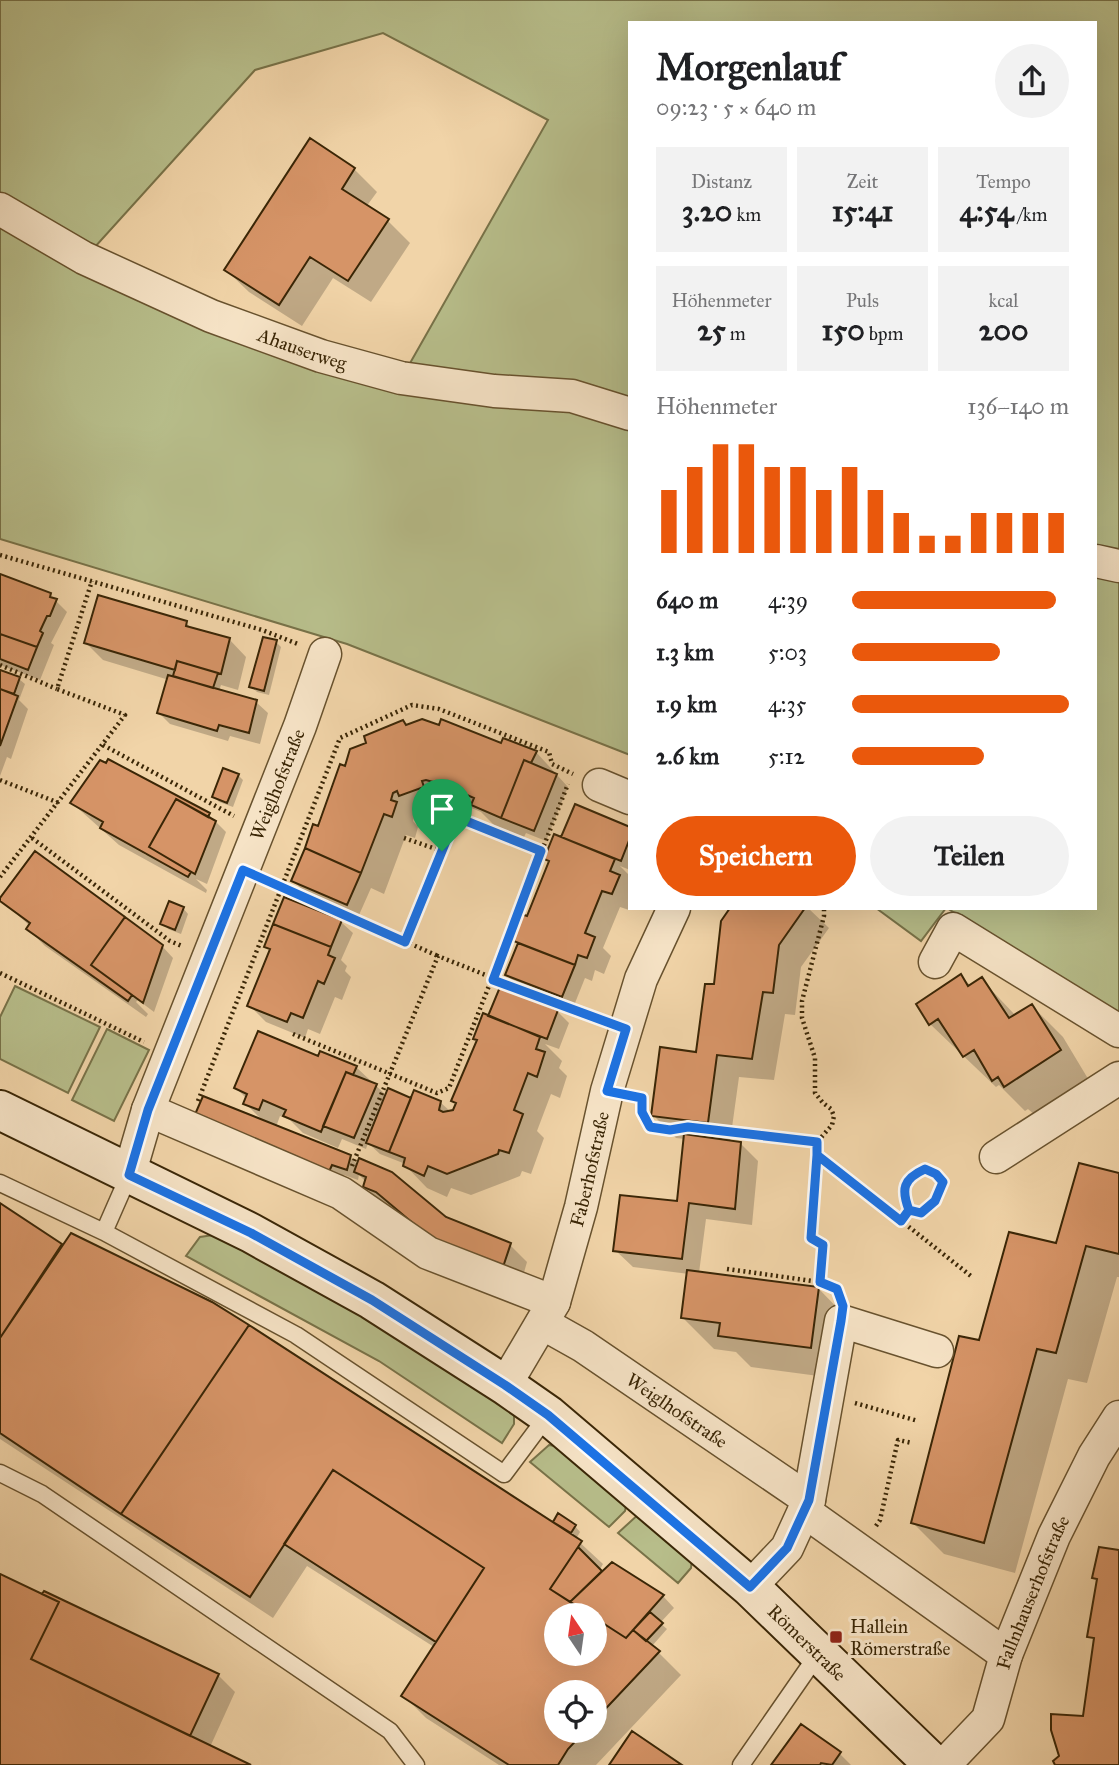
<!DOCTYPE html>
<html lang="de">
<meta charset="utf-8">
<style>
:root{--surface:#fff;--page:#f2f2f2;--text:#202124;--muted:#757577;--accent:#ea580c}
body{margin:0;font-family:"IM FELL Great Primer",serif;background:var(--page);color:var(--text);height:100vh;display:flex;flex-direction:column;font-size:26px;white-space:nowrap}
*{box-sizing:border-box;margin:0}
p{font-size:23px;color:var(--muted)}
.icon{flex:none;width:38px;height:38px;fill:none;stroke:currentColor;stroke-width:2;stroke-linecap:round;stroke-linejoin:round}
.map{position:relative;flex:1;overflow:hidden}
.side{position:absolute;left:628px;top:21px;width:469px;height:889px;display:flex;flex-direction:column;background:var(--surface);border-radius:0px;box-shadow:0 7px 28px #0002}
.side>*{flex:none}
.needle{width:46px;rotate:347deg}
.buttons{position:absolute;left:544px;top:1603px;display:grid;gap:14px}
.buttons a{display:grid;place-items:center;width:63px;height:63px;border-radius:50%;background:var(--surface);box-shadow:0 7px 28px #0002;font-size:35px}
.pin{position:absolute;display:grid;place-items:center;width:60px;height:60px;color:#fff;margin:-72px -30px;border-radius:50% 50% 50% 0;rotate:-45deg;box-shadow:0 0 7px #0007}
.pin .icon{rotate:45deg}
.round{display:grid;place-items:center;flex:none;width:74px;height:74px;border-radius:37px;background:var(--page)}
.overview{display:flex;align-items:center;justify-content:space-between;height:119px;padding:0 28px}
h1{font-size:38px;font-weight:800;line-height:52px}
.stats{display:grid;grid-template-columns:repeat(3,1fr);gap:10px;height:119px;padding:7px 28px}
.stats div{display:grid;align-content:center;border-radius:0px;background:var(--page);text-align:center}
.stats b{font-size:30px;font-weight:800}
.stats small{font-size:19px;font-weight:400}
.stats p{font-size:19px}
.chart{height:196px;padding:14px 28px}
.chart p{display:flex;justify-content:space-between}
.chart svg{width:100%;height:126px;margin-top:7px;stroke:var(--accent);stroke-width:6}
.primary-button{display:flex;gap:14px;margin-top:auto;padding:14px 28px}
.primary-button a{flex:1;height:80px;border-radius:42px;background:var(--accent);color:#fff;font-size:28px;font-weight:800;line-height:80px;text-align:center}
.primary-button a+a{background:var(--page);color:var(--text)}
ul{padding:0 28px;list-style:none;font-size:23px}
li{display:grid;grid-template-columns:112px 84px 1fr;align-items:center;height:52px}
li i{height:18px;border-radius:9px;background:var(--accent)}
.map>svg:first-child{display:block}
</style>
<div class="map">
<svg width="1119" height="1765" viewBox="0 0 1119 1765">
<rect width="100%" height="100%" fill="#f1d4a8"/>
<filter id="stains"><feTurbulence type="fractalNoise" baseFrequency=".00286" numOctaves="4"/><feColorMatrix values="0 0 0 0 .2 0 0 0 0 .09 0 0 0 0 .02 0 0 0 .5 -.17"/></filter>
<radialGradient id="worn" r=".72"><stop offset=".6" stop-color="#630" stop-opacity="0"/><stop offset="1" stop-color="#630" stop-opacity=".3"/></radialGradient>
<!-- green -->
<path fill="#b7bd8a" stroke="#787248" stroke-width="2" d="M0,0H1119V559L1096,554V23H630V404L405,372L548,120L383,33L255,70L94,248L0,200Z
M0,220L180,315L630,422V755L347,644L0,539Z
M1096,571L1119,576V1018L947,908H1096Z
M876,908H946L921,941Z
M15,986L100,1027L68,1093L0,1059V1017Z
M107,1029L149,1050L114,1121L72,1100Z
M220,1234L371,1316L514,1410V1424L502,1443L379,1361L186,1256L200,1237Z
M549,1445L566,1448L627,1501L625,1511L609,1527L530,1462Z
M642,1511L692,1558L691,1568L678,1583L618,1533Z"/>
<!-- shadow -->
<path fill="#0003" fill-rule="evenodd" d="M310,141L354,169L377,192L366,207L388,221L410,243L371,302L333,278L302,326L249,292L226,270Z
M0,576L50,595L67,612L51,643L54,645L40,680L0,665Z
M186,623L193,630L229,639L246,657L238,690L221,685L219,691L256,702L268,713L260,744L230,736L228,741L170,724L159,713L169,680L103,660L86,643Z
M276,642L281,647L269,695L257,692L251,686Z
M0,672L19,679L25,684L19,700L28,709L11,759L7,757L0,776Z
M407,727L536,752L568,787L546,841L526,833L523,839L496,827L481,812L469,807L467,814L456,810L447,802L444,803L445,809L423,818L419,814L415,815L413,821L418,827L415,838L406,835L384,894L371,888L359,915L305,892L293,881L346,768Z
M109,761L209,815L226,832L207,884L196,879L207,890L206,893L119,845L72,803L101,762L106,765ZM173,801H177L146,855L143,853Z
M238,775L243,780L233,807L219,802L214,796Z
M630,829V870L620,866L630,876V908L629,910L620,907L603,948L611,956L604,974L595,970L592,981L585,978L573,1008L518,986L507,975L519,945L513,940L528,918L550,863L546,858L569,842Z
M1,900L162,946L173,958L154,1012L138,1000L136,1002L148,1014L146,1017L45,946L28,929L30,926Z
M183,908L188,914L181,934L168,929L163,923Z
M732,908H808L829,928L801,967L795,1015L785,1014L774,1080L739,1077L730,1142L741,1144L758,1161L752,1225L706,1219L699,1273L818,1288L849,1320L841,1379L751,1367L736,1352L714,1349L683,1318L689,1274L633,1267L615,1250L679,1202L685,1139L676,1138L653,1115L698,1054L716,986Z
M341,922L353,933L341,960L347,966L345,971L351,977L342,1000L335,997L320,1034L308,1029L305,1038L266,1022L249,1005L271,951L266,947Z
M961,976L971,986L982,980L1016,1016L1032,1006L1063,1037L1090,1082L1036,1116L1028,1109L1025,1111L999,1085L996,1087L930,1024Z
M557,1011L569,1023L559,1049L545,1044L562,1061L559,1068L567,1076L560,1098L551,1094L537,1131L544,1138L531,1174L522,1171L520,1176L471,1195L451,1188L447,1197L427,1188L403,1163L380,1154L368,1143L366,1149L342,1139L338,1148L303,1133L290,1120L280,1116L276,1127L350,1157L358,1165L445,1219L510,1245L527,1262L521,1283L452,1256L395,1209L382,1204L365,1187L367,1183L359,1175L358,1180L344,1175L340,1184L264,1122L245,1103L247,1099L236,1088L319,1058L356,1067L387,1096L440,1102L451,1112L454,1111L457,1105L453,1100L478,1042L475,1038Z
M1119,1175V1277H1117L1087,1383L1068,1379L1015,1573L944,1554L913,1523L980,1342L1058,1245Z
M0,1206L62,1246L553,1524L559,1516L575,1526L580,1532L576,1539L603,1564L599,1571L602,1573L663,1596L674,1608L660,1623L667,1629L652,1646L681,1675L596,1765H499L426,1718L403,1695L434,1647L307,1566L273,1618L0,1439ZM556,1615H595V1654H556ZM556,1692H595V1731H556Z
M0,1576L218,1675L235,1692L210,1747L247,1765H0Z
M840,1754L851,1765H774Z"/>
<!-- building -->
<path fill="#d69467" stroke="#3a2606" stroke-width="2" d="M310,138L355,168L342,189L389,219L348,281L310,257L279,305L224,270Z
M0,574L51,593L50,597L57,599L50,616H47L40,631L43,633L37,647L0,634Z
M98,595L187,621L186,626L230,638L221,674L177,661L175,670L84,643Z
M0,634L37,647L28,670L0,659Z
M263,637L277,640L264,691L249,687Z
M177,661L218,673L213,688L173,676Z
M0,670L20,677L14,694L0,689Z
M168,675L257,700L249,733L219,725L217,731L157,713Z
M0,689L18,696L0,746Z
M422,719L439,725L441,719L501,743L503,738L537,751L531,763L524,760L501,818L471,805L474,798L447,786L444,793L431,788L433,782L426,780L422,781L424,787L399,796L397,791L393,793L391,800L397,802L392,817L384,814L361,873L305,848L313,824L318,826L340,764L345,766L350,749L366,743L364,736L403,720L406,725Z
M108,759L210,813L208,817L176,799L149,847L191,872L188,877L100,828L103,822L70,803L100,760L106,763Z
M524,760L557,774L534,831L501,818Z
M223,768L239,774L227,803L212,797Z
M176,799L216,821L195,874L149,847Z
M575,804L630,827V838L621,861L561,837Z
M554,834L615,859L610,871L620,875L612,894L602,891L585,933L595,937L587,958L578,955L575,965L511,940L521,914L527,916L549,861L544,859Z
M305,848L361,873L347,905L291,881Z
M35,851L125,917L91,965L132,995L128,1001L26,929L30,923L0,901V898Z
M284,897L342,920L331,947L273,924Z
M169,901L184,907L175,930L160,924Z
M730,908H805L779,945L773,993L763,992L752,1059L717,1055L708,1123L651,1116L660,1047L696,1052L705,984H714L721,921Z
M125,917L163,945L143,1003L91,965Z
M273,924L331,947L328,955L335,958L324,984L318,981L303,1018L291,1013L287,1022L247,1006L270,949L264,947Z
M518,943L575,965L562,997L505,975Z
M961,974L968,986L982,977L1009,1018L1032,1004L1061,1050L1004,1087L998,1077L992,1081L974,1050L963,1057L938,1019L929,1025L916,1004Z
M500,987L558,1010L547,1039L488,1016Z
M483,1013L540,1037L536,1049L545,1052L537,1077L528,1073L514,1110L523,1114L509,1153L499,1150L498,1154L447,1174L428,1166L424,1176L403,1166L405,1158L389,1152L414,1090L441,1101L439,1110L443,1112L453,1110L456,1103L451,1101L477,1040L473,1039Z
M258,1031L318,1056L320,1051L357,1066L353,1075L346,1072L321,1132L283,1116L286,1110L263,1100L259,1110L243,1104L247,1094L234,1088Z
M346,1072L377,1084L354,1138L323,1126Z
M388,1088L411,1098L389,1152L366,1143Z
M203,1096L351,1155L347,1170L332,1165L328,1174L193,1119Z
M684,1134L741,1142L735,1209L689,1203L682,1259L613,1251L620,1195L677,1201Z
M359,1158L392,1172L446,1217L511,1243L503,1267L433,1240L376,1192L363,1187L366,1177L354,1172Z
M1079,1163L1119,1173V1254L1086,1246L1056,1353L1037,1349L984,1543L911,1523L959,1336L979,1340L1009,1232L1056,1243Z
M0,1203L62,1244L0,1338Z
M71,1233L212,1302L249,1325L121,1514L0,1433V1338Z
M687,1270L819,1287L811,1348L718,1336L720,1323L681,1318Z
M249,1325L582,1541L550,1589L591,1615H556V1654H595V1618L626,1638L633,1630L660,1651L595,1720V1692H556V1731H585L568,1749L558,1765H509L401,1696L484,1568L333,1470L250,1597L121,1514Z
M333,1470L484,1568L436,1642L284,1544Z
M558,1513L576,1525L571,1533L553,1522Z
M578,1547L602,1571L570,1602L550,1589Z
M1099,1547L1119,1550V1765H1055L1053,1761L1059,1756L1051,1730V1714L1083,1716L1094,1638L1087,1637L1097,1579L1092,1578Z
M612,1562L664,1595L626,1638L595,1618V1615H591L570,1602Z
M0,1574L59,1602L31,1659L251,1765H0Z
M44,1591L219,1674L190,1736L31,1659L59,1602L42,1594Z
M650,1612L663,1623L646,1641L633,1630Z
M801,1724L841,1752L832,1765L821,1763L820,1765H771Z
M632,1731L682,1765H609Z"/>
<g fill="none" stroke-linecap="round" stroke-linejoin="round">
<!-- lane casing -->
<g stroke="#68522e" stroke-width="19">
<path id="lane" d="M0,1183L104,1232L129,1175
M104,1232L296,1335L504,1474L548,1415
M0,1473L42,1494L390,1731L416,1765
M741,1765L818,1654"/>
</g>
<!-- street casing -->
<g stroke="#68522e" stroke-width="35">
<g id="street">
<path id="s1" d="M0,209L84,258L211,316L321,356L401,378L494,391L572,396L630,414"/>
<path d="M1096,561L1119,566"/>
<path d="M599,785L630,798"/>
<path d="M935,962L953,929L1119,1031"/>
<path d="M148,1110L341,1193L428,1253L554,1302"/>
<path d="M996,1157L1119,1078"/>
<path id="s2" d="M129,1175L148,1110L300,726L325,654"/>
<path id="s3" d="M542,1323L583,1346L809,1500"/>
<path id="s4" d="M505,1385L554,1302L581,1207L607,1091L641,979L674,908"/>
<path d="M804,1511L1006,1655"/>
<path d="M750,1587L787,1548L809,1500L841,1321L937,1351"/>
<path id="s5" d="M944,1765L988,1719L1006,1655L1054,1536L1094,1456L1119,1417"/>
</g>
</g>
<!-- secondary casing -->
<g stroke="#3a2606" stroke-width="42">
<g id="secondary">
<path id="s6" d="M0,1110L251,1233L372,1300L505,1385L548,1415L750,1587L934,1765"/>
</g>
</g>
<!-- path -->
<path stroke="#3a2606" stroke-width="4.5" stroke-dasharray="2 3.5" stroke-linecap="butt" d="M0,555L262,630L298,644
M0,665L57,689
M103,745L234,816
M0,780L59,803
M32,838L170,941L182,946
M404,838L442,851
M0,877L125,715L57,689L92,581
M269,881L438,956
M405,942L456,817L541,851
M0,973L144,1042
M293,1034L437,1093L449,1088L568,784
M636,1097L642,1098V1113L651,1127L670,1130L688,1127L817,1142
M198,1101L340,738L412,705L439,709L549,752L552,764L573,774
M818,1155L971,1276
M352,1166L438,956L596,1019
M901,1221L909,1211L921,1213L935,1201L943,1182L936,1174L925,1169C903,1179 901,1189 909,1211
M727,1269L820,1282L837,1290
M820,1282L823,1245L811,1238L817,1142L832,1125L834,1116L831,1109L823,1103L815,1093V1058L802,1018V1001L824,916V908
M855,1403L918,1421
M876,1526L880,1520L898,1440L912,1443"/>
<!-- lane -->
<use href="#lane" stroke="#f6e3c6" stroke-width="16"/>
<!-- street -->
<use href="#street" stroke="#f6e3c6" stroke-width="32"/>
<!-- secondary -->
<use href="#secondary" stroke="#f6e3c6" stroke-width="38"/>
</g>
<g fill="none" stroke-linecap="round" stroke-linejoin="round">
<!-- route casing -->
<g stroke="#fff" stroke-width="14">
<path id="route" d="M442,851L405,942L243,870L148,1110L129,1175L251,1233L372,1300L505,1385L548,1415L750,1587L787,1548L809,1500L841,1321L843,1306L837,1289L820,1282L823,1245L811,1238L817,1155L901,1221L909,1210L921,1213L935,1201L943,1182L936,1174L925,1169C903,1179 901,1189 909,1210L901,1221L817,1155V1142L688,1127L670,1130L650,1127L642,1112V1098L607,1091L626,1029L493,980L541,851L456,817L442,851"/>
</g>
<!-- route -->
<use href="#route" stroke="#1a73e8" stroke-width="9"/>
</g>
<!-- markers -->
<rect fill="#8f2418" stroke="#f6e3c6" stroke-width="2.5" x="829" y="1630" width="14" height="14" rx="3.5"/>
<g text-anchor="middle" stroke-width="6" stroke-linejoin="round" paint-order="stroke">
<!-- street labels -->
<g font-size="19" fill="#3a2606" stroke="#f6e3c6">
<text dy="7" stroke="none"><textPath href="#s1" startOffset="334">Ahauserweg</textPath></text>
<text dy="7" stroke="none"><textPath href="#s2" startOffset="418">Weiglhofstraße</textPath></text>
<text dy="7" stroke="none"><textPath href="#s4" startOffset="234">Faberhofstraße</textPath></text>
<text dy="7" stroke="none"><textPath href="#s3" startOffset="161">Weiglhofstraße</textPath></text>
<text dy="7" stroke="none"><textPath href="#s5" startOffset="198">Fallnhauserhofstraße</textPath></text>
<text dy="7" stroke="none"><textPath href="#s6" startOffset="973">Römerstraße</textPath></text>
</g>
<!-- poi labels -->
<g font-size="19" fill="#3a2606" stroke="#f6e3c6" text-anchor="start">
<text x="850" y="1633">Hallein<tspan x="850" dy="22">Römerstraße</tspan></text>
</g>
</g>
<rect width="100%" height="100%" filter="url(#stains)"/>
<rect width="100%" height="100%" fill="url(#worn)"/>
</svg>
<div class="buttons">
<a><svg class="needle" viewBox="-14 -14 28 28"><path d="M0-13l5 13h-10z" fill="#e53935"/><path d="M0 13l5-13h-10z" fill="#757577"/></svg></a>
<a><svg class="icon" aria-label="locate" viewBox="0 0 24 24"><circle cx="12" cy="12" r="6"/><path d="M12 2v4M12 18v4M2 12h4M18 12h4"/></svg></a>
</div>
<div class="pin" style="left:442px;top:851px;background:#1e9e55"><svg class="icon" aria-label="arrive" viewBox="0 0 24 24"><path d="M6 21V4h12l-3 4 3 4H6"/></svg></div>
<section class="side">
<div class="overview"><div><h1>Morgenlauf</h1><p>09:23 · 5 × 640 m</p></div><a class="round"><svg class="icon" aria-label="share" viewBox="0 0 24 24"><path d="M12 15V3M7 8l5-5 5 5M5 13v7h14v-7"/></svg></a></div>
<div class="stats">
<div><p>Distanz</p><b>3.20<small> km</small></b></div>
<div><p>Zeit</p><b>15:41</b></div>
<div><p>Tempo</p><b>4:54<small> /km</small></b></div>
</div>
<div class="stats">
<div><p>Höhenmeter</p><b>25<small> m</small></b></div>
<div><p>Puls</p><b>150<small> bpm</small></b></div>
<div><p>kcal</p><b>200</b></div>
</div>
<div class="chart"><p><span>Höhenmeter</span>136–140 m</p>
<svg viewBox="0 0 160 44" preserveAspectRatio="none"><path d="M5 44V22M15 44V14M25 44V6M35 44V6M45 44V14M55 44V14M65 44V22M75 44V14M85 44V22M95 44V30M105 44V38M115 44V38M125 44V30M135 44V30M145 44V30M155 44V30"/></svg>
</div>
<ul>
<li><b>640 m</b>4:39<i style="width:94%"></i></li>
<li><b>1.3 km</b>5:03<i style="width:68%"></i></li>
<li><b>1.9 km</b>4:35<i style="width:100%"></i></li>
<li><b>2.6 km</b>5:12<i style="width:61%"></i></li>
</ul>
<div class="primary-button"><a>Speichern</a><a>Teilen</a></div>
</section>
</div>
